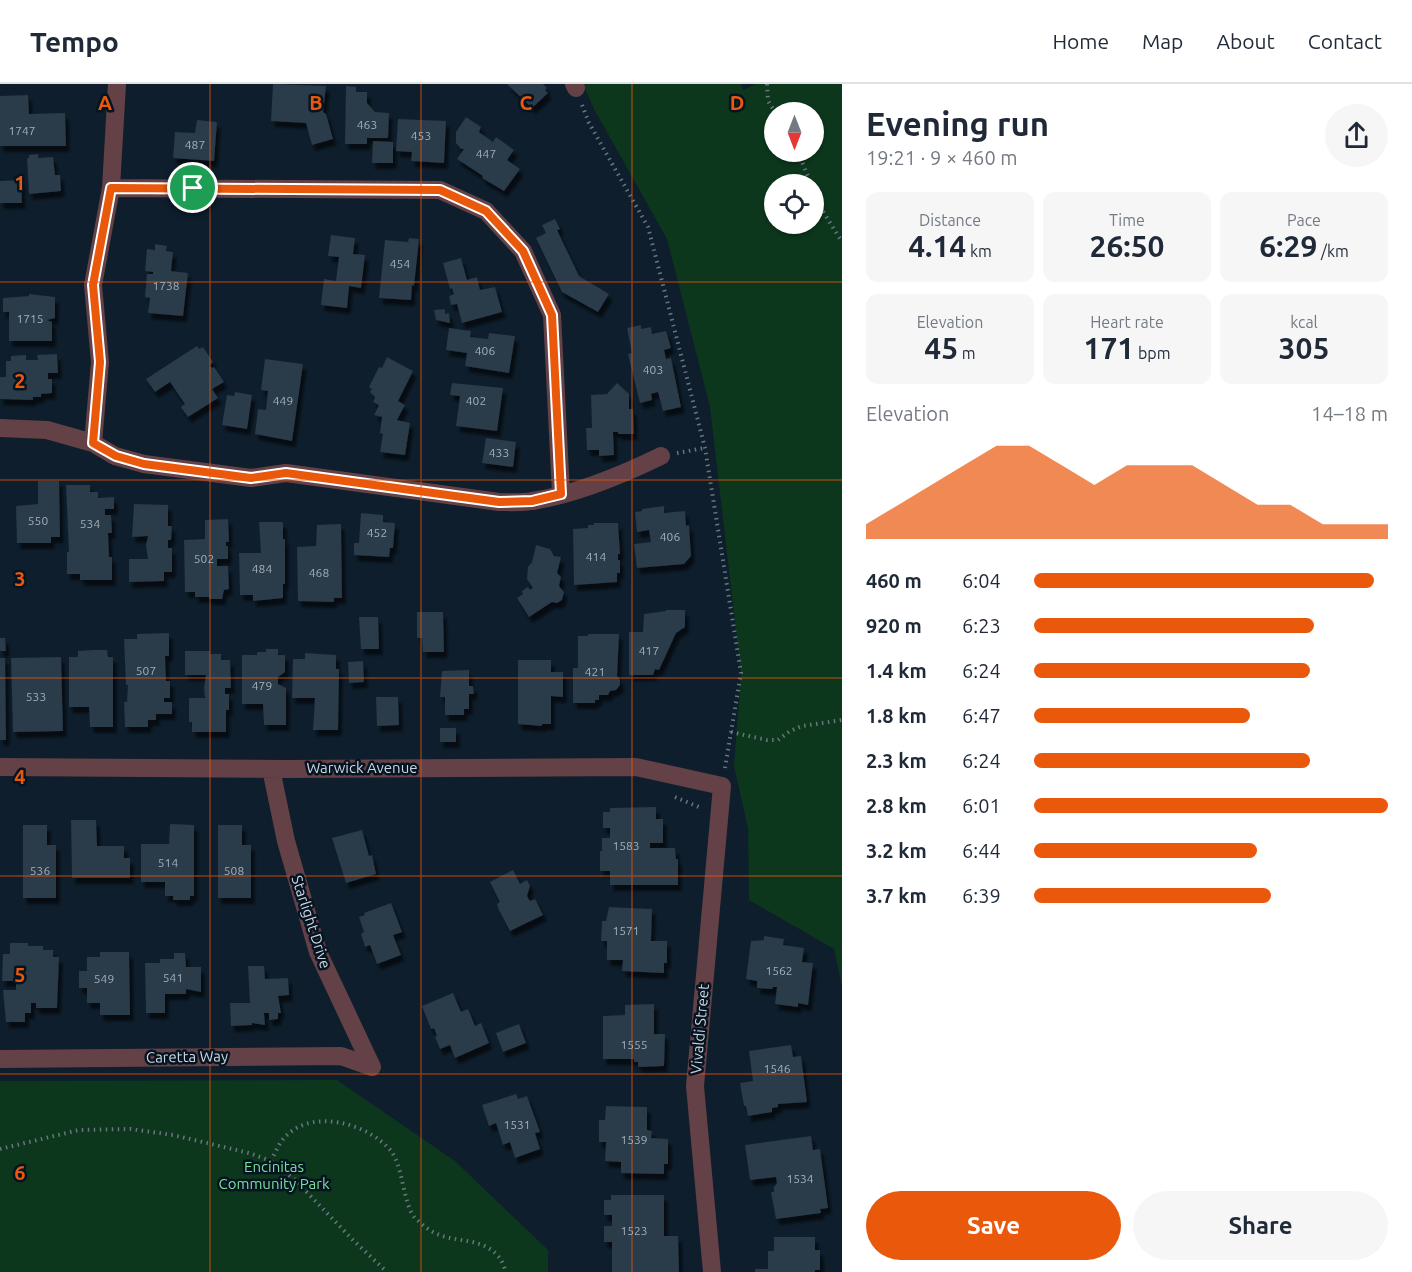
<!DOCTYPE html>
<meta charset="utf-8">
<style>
:root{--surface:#fff;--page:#f6f6f7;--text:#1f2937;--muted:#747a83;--line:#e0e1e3;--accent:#ea580c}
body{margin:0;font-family:Ubuntu,sans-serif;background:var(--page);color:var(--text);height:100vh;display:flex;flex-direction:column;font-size:22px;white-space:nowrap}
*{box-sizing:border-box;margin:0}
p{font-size:20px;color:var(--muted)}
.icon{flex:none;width:33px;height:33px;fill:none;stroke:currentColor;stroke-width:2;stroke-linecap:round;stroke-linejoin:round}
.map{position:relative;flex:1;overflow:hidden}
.drawer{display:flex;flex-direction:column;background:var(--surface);width:570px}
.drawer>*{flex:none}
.needle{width:39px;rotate:180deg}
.buttons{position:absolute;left:764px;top:18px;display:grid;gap:12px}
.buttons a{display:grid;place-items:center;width:60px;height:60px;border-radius:50%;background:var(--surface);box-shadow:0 2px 4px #0004;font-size:30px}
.pin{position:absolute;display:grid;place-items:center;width:51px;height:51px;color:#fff;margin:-26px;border:3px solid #fff;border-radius:50%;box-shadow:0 2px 6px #0007}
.round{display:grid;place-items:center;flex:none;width:63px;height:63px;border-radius:32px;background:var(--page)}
.head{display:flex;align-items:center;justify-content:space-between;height:102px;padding:0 24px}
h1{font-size:33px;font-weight:600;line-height:45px}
.figures{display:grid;grid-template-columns:repeat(3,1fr);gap:9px;height:102px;padding:6px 24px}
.figures div{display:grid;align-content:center;border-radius:12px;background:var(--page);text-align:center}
.figures b{font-size:30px;font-weight:600}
.figures small{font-size:16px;font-weight:400}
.figures p{font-size:16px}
.chart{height:168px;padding:12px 24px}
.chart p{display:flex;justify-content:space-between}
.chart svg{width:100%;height:108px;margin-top:6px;fill:var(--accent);opacity:.7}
.button{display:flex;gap:12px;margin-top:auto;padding:12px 24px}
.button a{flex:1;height:69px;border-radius:36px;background:var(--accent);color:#fff;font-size:24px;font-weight:600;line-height:69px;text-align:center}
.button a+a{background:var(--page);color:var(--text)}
ul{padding:0 24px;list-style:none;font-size:20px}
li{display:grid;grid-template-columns:96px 72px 1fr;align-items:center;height:45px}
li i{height:15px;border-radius:8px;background:var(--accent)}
header{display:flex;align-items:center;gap:36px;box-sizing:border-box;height:84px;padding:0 30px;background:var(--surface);border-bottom:2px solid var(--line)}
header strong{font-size:28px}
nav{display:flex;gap:33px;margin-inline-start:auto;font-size:21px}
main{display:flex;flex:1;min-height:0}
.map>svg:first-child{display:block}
</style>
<header>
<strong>Tempo</strong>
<nav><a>Home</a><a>Map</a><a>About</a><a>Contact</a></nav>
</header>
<main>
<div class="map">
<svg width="842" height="1188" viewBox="0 0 842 1188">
<defs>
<filter id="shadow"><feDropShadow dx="3.5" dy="6" stdDeviation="1.5" flood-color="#0009"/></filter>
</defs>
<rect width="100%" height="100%" fill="#0e1e2c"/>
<!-- green -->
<path fill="#0c371c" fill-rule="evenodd" d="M583,0H741L743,6L756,0H842V902L834,865L749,816L748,744L734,682L741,589L710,323L667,155L594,25ZM774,28H813V68H774ZM774,100H813V140H774Z
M337,996L455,1077L548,1166V1188H0V997Z"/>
<!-- building -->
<path fill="#293a49" filter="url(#shadow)" d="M273,0L326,2L323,28L326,30L333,55L312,61L306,39L271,37Z
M507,0H543L547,4L545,6L548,9L532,24Z
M346,2L356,3V8H367V19L375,28L389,29L388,54H367V60H345Z
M28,11L29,30L65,29L66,62H0V12Z
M466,33L481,43L479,48L493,58L496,53L514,66L507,76L520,85L504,107L482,94L483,92L457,75L464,65H461L456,59V48Z
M398,35L446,37L444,79L411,77L412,68L396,67Z
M197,36L217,38L214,77L173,74L175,48L195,49Z
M373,57L393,58V79H372Z
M38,70V74L53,73L55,91H60L61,107L29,110L27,74H29V71Z
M21,96L22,119H0V97Z
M555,135L560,145L557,146L579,192L609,210L598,228L562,208L536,154L546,149L542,141Z
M331,151L355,154L353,170L365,171L361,204L349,202L347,224L321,221L324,195L336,197L339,173L328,172Z
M409,154L419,155L414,202L412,201L411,216L379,214L385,156L408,158Z
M155,160L167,162L166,167L173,168L171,187L188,189L183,232L148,229L150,214L145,213L147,190H153V188L145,187L147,165L155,166Z
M461,174L467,196L477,193L480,206L495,203L502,228L462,239L457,220L451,221L449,212L454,210L452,204L450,205L443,179Z
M29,210L55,213V234L47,236L52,238V257H9V228H3V214L29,212Z
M445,225V230L449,229L450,239L436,236L434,226Z
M641,241V245L651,243L652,250L666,247L671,264L664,266L666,275L671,274L681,323L663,327L658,308L651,310L652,316L640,319L628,270L632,269L627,244Z
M449,244L471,247L470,253L488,255L489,249L515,252L509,289L465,282L467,269L446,266Z
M197,262L199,265L203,263L213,278L210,281L212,284L214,283L224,298L212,305L218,314L188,333L181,323L185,320L170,298L155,308L146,295Z
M57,270L58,289H48V295H52V309L41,310V313H33V316L0,315V293H6V277H11V272L26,271V276H38L37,271Z
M387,273L413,287L398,317L405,321L397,336L410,339L405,371L380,368L383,350L380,349L382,333L374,331L379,321L373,318L375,313L370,308L372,305L369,303L379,283L382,284Z
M265,275L303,280L292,357L255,350L258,325L266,326L268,307L261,306Z
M452,299L503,304L497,347L456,342L460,312L450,311Z
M617,299L629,310V325H633L634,350H618V348H613L614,371L599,372V366H587L586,344H592L591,311L607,310Z
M235,308L252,311L247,345L222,341L227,311L234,312Z
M486,354L516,358L513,383L482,379Z
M38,397H59L60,453H51V459H17L16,422L38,420Z
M66,401H90V408H98V414L114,413V425H105V431H111L112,449H108L109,473H112V496H80V490H67V468H69Z
M134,420L168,421V442H172L171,456H168V464H172V488H164V497L129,498V475H148L146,461L148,452L132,453Z
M664,422V429L685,427L686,442L689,441L691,472L684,480L637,484L634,460L651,458L649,446L637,448L635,428L642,427V425Z
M361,429L383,431V438L395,439L393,464H390L389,473L354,471V459H359Z
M228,435L229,458H226V462H228V475H217V482H228L229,505L224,506L222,515H209V513H195V508H185L184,456L205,455V436Z
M259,438H283V455H285V500H283V514L253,517V511H240L239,469H261Z
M594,439H618L620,470H618V476H620V489H617V498L574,501L573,445L588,444V441H594Z
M341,440L342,514H334V518L298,517L297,463L316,462L317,441Z
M536,461L550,465L554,472L561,473L557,489L561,493L559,502L564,508L562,516L557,519L552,518L529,533L517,514L523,510L522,507L528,503L530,506L533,504L527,495L528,483L532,478Z
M666,526H685V543L676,549L659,586L655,585L653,591H629V548H643L644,530L666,527Z
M417,528H443L444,568H423L422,554H417Z
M359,533H378L379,565H361Z
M169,549V572H165L166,597H170V614H164V618H172V630H156V636H148V643H125L124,618H127L128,601H126L124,555H137V550Z
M588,550H619L617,592L620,596V601L616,606L610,607L608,611H599V616H595V619H573V584H578V552H588Z
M0,554H5L6,567H0Z
M266,565H278V571H285V588L278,593V600L286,604V641H264L263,620H242V571H257V568H266Z
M92,566H107L108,573H113V643H90L89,623H69V573H78V567Z
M185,567H210V570H221V576H230L231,604H225V610H229V626H226V648H192V638H189V614H205L204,604L206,591H185Z
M305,569L336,571V585H339L338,646H313L315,614H292L293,575H305Z
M61,573L63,647L13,648L11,574Z
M0,574H5L6,656H0Z
M518,576H551V588H563V613L551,612V640H542V642L518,640Z
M363,577L364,598L349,599L348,578Z
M469,586V602H473L474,610H469V625H464V631H445V613H440L442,587Z
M376,613H398L399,641L377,642Z
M440,644H456V658H440Z
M656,723V735H663V759H650V764H675L676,775H678V801H610V787H600V767H602V754H610V744H603V728H610V724Z
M71,736H96L97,762H124V774H130V794H72Z
M170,740L194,741V812H190V816H173V812H165V798H141V760H169Z
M23,741H47V761H56V814H23Z
M218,741H242V761H251V814H218Z
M362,746L369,772L372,771L376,790L346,799L332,754Z
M513,786L520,800L527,796L530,802L527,812L530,817L535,815L543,831L510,847L499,826L497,820L500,818L490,798Z
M391,819L402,848L393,851L401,871L377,880L370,861L365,863L361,850L364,848L359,833L365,831L364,829Z
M609,823L652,825L651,857H667V879H664V889L622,887L623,876H607V857H601L602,837H606Z
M764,852L784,855L783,861L804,864L802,878L813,879L808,921L798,919V923L775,920L777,903H773L772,905L757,904V897L746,895L751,857L764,856Z
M10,859H28V862H43V866H53V873H59L57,924H36V919H31V929H25V938H6L3,906H16V897H2L3,870H10Z
M100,868H129L130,931H100V919H87V904H79V887H87V873H100Z
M174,869H185L186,883H201V908L186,905V910H165V929H146L145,879H160V875H174Z
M248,882H264L265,895L288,894L289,911L278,912L281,929H278V935L269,936V929H264L265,941L252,939V941L231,942L230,919H250Z
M453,909L461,928L468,925L475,942L481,939L489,959L455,974L450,961L440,965L435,953L437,952L434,944L431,945L422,922Z
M654,920V950H665L664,982L638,983V978H634V975H603V932L625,931V921Z
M519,940L526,959L503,968L496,949Z
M791,961L793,973L801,972L807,1018L778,1020V1023L772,1024V1028L748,1032L746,1022H744L740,999L753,997L749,967Z
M516,1010L518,1015L527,1012L540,1048L535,1049L540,1065L515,1074L510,1058L503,1061L496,1039L489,1042L482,1021Z
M606,1022L647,1023V1046L652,1047L651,1054L668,1055V1080H664V1090L621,1089V1078L605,1077L606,1058H599V1036H605Z
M811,1052L813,1066L820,1065L828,1124L820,1125L821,1129L776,1135L771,1108H774V1103L777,1099L776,1093L750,1096L745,1061Z
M611,1111H664V1152H678L679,1188H612V1158H604V1142H612V1131H604V1116H611Z
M774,1153H815V1166H820V1186H815V1188H755V1185H768V1167H774Z"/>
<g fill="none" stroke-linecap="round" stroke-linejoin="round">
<!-- path -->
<path stroke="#697682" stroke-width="4" stroke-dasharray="1.5 4.5" stroke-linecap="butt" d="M767,0L768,17L775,28
M582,21L589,39L648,143L705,364L741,589L725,684
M798,68L811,100
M813,106L819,121L842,158
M677,369L705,364
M731,648L767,656H778L790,647L802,642L842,636
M675,713L701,724
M0,1065L79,1046L131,1045L173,1051L249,1069L271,1077L294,1095L353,1156L387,1188
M271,1077C275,1069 279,1059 285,1053C312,1024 368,1039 391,1067C404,1084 403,1123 416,1135C422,1140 428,1146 435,1149C455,1159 482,1153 498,1172C502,1176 504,1183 506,1188"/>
<!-- street -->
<path stroke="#644146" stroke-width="18" d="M574,0L576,4
M111,104L440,106L486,127L523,167L552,231L561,410
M0,344L47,346L93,359L115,372L144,380L251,394L286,389L499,418C510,418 522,419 532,417C573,411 624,390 661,372
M93,359L100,278L93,201L111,104L117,0
M0,683L284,685L636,683L722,702L695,1002L712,1188
M271,685L286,757L318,868L372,983
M0,975L341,972L372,983"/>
</g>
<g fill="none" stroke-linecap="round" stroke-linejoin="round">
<!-- route casing -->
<g stroke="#fff" stroke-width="12">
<path id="route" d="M111,104L440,106L486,127L523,167L552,231L561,410L532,417L499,418L286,389L251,394L144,380L116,372L93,359L100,278L93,201Z"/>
</g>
<!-- route -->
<use href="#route" stroke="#ea580c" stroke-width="8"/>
</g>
<!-- grid -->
<path fill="none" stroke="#e8590c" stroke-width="1.5" stroke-opacity="0.55" d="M210,0V1188M421,0V1188M632,0V1188M0,198H842M0,396H842M0,594H842M0,792H842M0,990H842"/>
<g text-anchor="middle" stroke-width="5" stroke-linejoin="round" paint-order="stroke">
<!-- number labels -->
<g font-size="12" fill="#a4b0bb">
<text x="367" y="45">463</text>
<text x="22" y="51">1747</text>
<text x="421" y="56">453</text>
<text x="195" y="65">487</text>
<text x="486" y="74">447</text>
<text x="400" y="184">454</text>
<text x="166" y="206">1738</text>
<text x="30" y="239">1715</text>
<text x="485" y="271">406</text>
<text x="653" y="290">403</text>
<text x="283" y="321">449</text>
<text x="476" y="321">402</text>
<text x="499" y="373">433</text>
<text x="38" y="441">550</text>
<text x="90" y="444">534</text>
<text x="377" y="453">452</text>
<text x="670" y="457">406</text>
<text x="596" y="477">414</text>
<text x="204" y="479">502</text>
<text x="262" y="489">484</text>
<text x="319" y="493">468</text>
<text x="649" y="571">417</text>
<text x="146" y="591">507</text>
<text x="595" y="592">421</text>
<text x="262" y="606">479</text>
<text x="36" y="617">533</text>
<text x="626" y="766">1583</text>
<text x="168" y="783">514</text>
<text x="40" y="791">536</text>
<text x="234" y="791">508</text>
<text x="626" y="851">1571</text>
<text x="779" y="891">1562</text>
<text x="173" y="898">541</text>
<text x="104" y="899">549</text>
<text x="634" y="965">1555</text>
<text x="777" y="989">1546</text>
<text x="517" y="1045">1531</text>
<text x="634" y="1060">1539</text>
<text x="800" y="1099">1534</text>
<text x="634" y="1151">1523</text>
</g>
<!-- street labels -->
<g font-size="15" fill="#cdd7e1" stroke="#061422">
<text x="362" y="689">Warwick Avenue</text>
<text transform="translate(311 838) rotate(72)" y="5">Starlight Drive</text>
<text transform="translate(700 945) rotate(-85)" y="5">Vivaldi Street</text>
<text transform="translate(187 973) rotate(-1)" y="5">Caretta Way</text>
</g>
<!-- park labels -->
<g font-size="15" fill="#7ae097" stroke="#061422">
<text x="274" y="1088">Encinitas<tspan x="274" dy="17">Community Park</tspan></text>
</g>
</g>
<g font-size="20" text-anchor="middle" font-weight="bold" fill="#e8590c" stroke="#061422" stroke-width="5" stroke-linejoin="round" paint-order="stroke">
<text x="105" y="26">A</text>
<text x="316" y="26">B</text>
<text x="526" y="26">C</text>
<text x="737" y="26">D</text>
<text x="20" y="106">1</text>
<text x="20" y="304">2</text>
<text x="20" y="502">3</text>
<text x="20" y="700">4</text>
<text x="20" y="898">5</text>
<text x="20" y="1096">6</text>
</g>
</svg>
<div class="buttons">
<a><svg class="needle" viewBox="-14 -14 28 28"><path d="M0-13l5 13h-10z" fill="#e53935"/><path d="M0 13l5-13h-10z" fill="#747a83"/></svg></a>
<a><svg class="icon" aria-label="locate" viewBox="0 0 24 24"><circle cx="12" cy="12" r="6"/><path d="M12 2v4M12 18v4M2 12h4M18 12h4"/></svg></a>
</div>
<div class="pin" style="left:193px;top:104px;background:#1e9e55"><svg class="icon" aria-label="arrive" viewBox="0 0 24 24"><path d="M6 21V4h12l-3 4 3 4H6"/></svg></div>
</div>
<section class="drawer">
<div class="head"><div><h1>Evening run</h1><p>19:21 · 9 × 460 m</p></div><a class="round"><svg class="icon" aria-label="share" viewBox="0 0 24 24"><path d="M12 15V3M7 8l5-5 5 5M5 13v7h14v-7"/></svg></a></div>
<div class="figures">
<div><p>Distance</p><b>4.14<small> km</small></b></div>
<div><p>Time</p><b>26:50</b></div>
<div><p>Pace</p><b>6:29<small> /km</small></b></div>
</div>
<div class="figures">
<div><p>Elevation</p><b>45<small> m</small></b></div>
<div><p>Heart rate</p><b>171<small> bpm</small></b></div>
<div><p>kcal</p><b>305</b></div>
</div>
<div class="chart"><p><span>Elevation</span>14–18 m</p>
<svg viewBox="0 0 160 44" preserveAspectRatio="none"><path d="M0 44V38L10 30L20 22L30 14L40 6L50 6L60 14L70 22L80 14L90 14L100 14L110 22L120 30L130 30L140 38L150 38L160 38V44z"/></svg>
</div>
<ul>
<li><b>460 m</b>6:04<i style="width:96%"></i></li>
<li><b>920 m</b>6:23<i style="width:79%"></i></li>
<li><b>1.4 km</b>6:24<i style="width:78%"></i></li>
<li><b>1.8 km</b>6:47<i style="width:61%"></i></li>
<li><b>2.3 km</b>6:24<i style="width:78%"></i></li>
<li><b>2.8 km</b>6:01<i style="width:100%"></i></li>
<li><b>3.2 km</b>6:44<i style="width:63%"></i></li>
<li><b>3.7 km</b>6:39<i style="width:67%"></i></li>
</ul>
<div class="button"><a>Save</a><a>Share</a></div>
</section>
</main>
